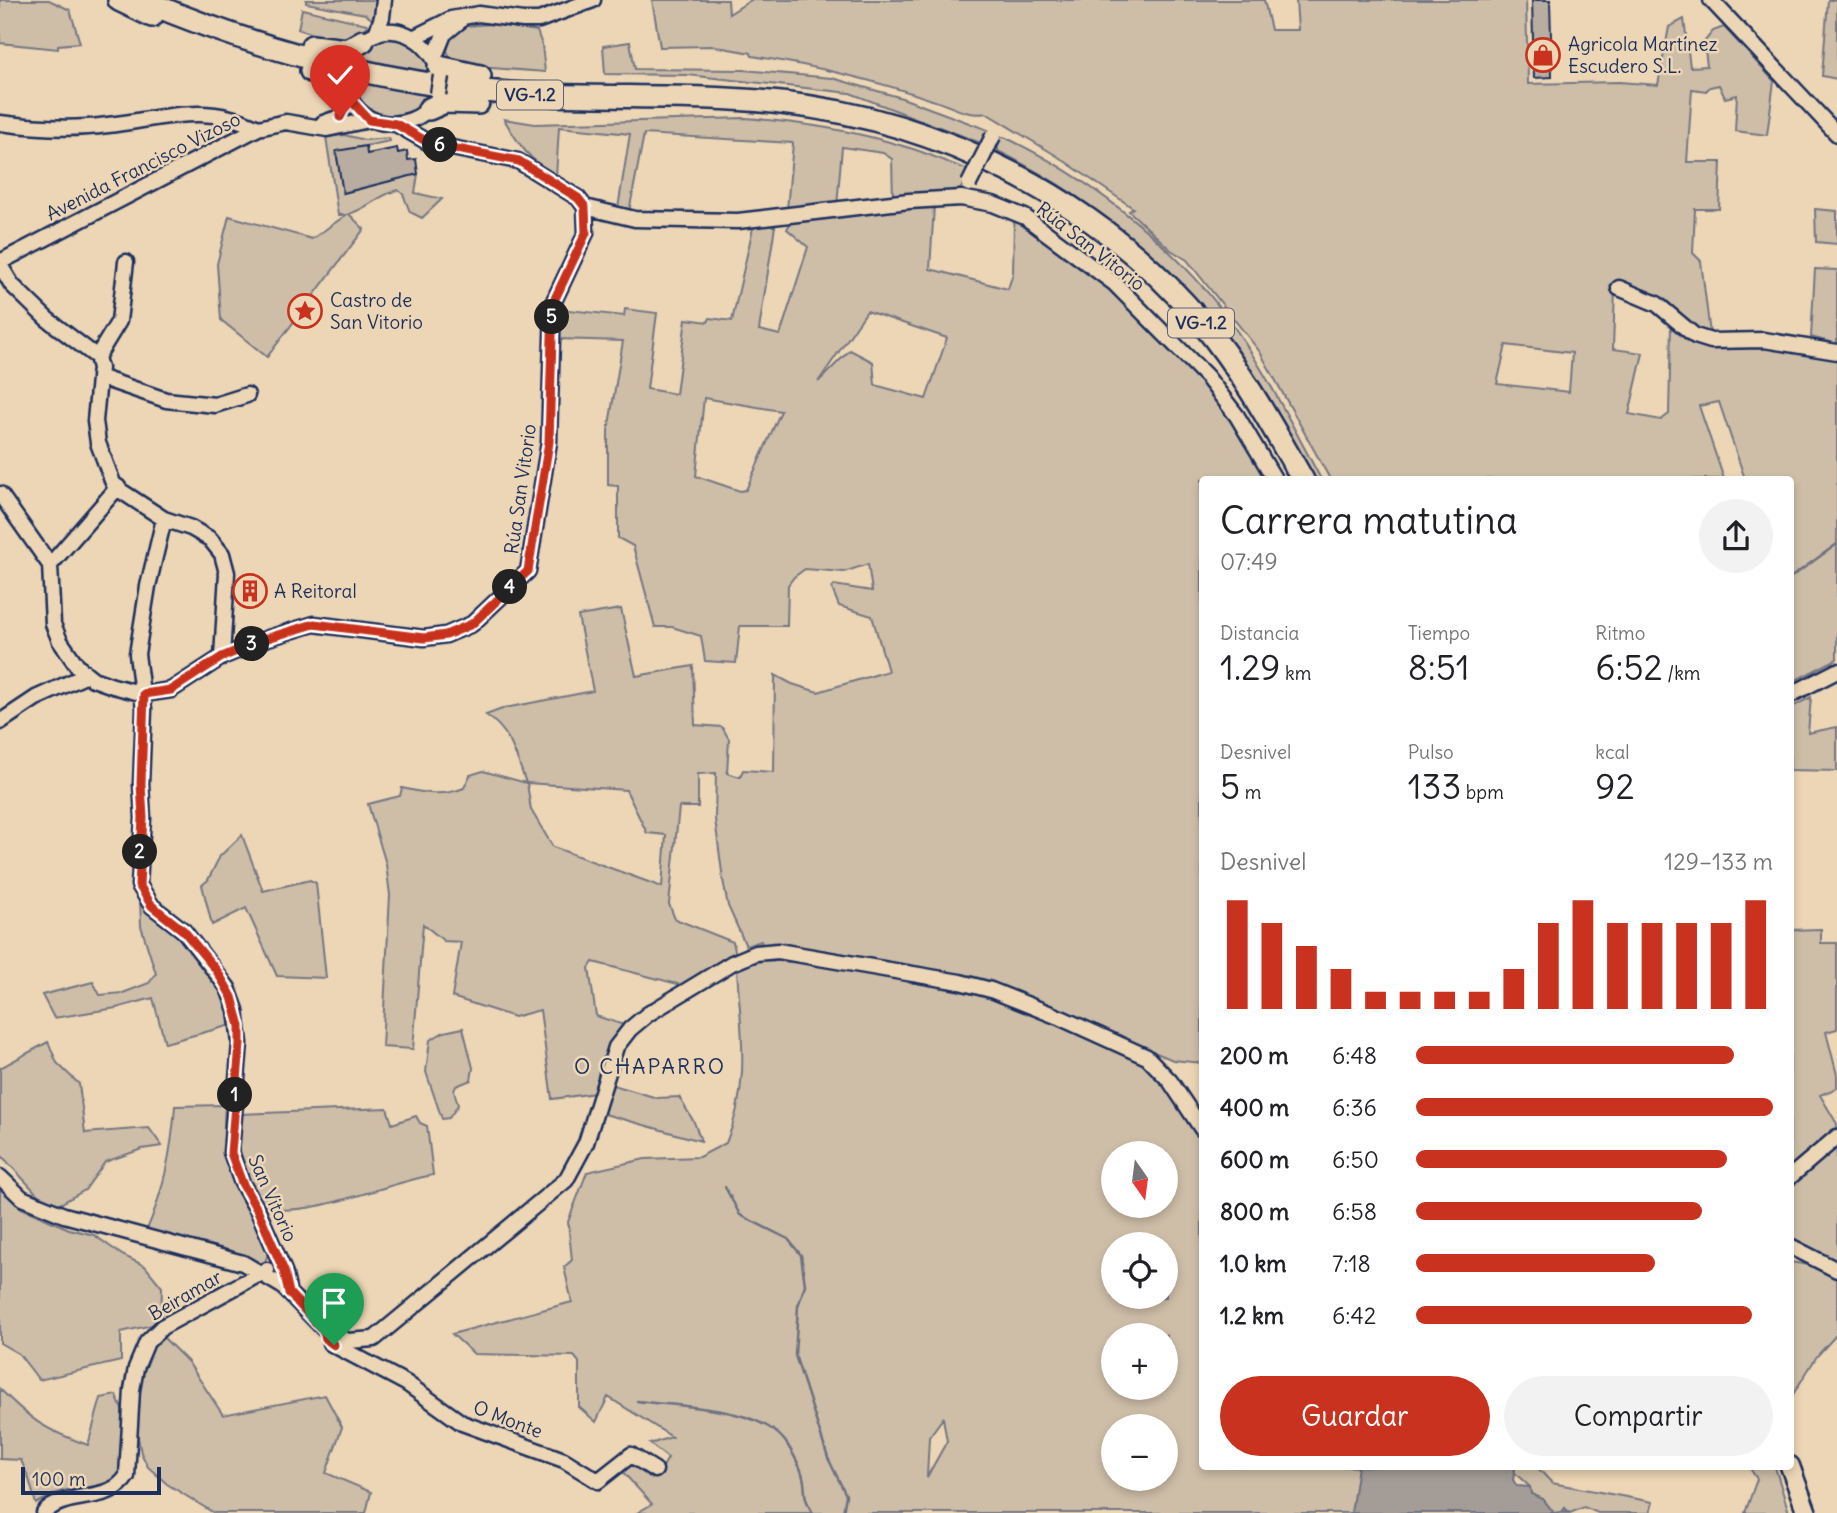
<!DOCTYPE html>
<html lang="es">
<meta charset="utf-8">
<style>
:root{--surface:#fff;--page:#f2f2f2;--text:#202124;--muted:#757577;--accent:#c8321e}
body{margin:0;font-family:Delius,sans-serif;background:var(--page);color:var(--text);height:100vh;display:flex;flex-direction:column;font-size:26px;white-space:nowrap}
*{box-sizing:border-box;margin:0}
p{font-size:23px;color:var(--muted)}
.icon{flex:none;width:38px;height:38px;fill:none;stroke:currentColor;stroke-width:2;stroke-linecap:round;stroke-linejoin:round}
.map{position:relative;flex:1;overflow:hidden}
.panel{position:absolute;left:1199px;top:476px;width:595px;height:994px;display:flex;flex-direction:column;background:var(--surface);border-radius:7px;box-shadow:0 4px 10px #0003}
.panel>*{flex:none}
.needle{width:46px;rotate:166deg}
.buttons{position:absolute;left:1101px;top:1141px;display:grid;gap:14px}
.buttons a{display:grid;place-items:center;width:77px;height:77px;border-radius:50%;background:var(--surface);box-shadow:0 4px 10px #0003;font-size:35px}
.scale{position:absolute;left:21px;bottom:18px;width:140px;box-sizing:border-box;padding-left:7px;border:4px solid #1b2f5e;border-top:0;font-size:19px;line-height:24px;white-space:nowrap;color:#1b2f5e;-webkit-text-stroke:5px #ecd6b5;paint-order:stroke}
.pin{position:absolute;display:grid;place-items:center;width:60px;height:60px;color:#fff;margin:-72px -30px;border-radius:50% 50% 50% 0;rotate:-45deg;box-shadow:0 0 7px #0007}
.pin .icon{rotate:45deg}
.km{position:absolute;width:35px;height:35px;margin:-18px;border-radius:50%;background:#222;color:#fff;font-size:19px;line-height:35px;text-align:center}
.round{display:grid;place-items:center;flex:none;width:74px;height:74px;border-radius:37px;background:var(--page)}
.headline{display:flex;align-items:center;justify-content:space-between;height:119px;padding:0 21px}
h1{font-size:38px;font-weight:600;line-height:52px}
.stats{display:grid;grid-template-columns:repeat(3,1fr);gap:10px;height:119px;padding:7px 21px}
.stats div{display:grid;align-content:center}
.stats b{font-size:35px;font-weight:600}
.stats small{font-size:19px;font-weight:400}
.stats p{font-size:19px}
.chart{height:196px;padding:14px 21px}
.chart p{display:flex;justify-content:space-between}
.chart svg{width:100%;height:126px;margin-top:7px;stroke:var(--accent);stroke-width:6}
.button{display:flex;gap:14px;margin-top:auto;padding:14px 21px}
.button a{flex:1;height:80px;border-radius:42px;background:var(--accent);color:#fff;font-size:28px;font-weight:600;line-height:80px;text-align:center}
.button a+a{background:var(--page);color:var(--text)}
ul{padding:0 21px;list-style:none;font-size:23px}
li{display:grid;grid-template-columns:112px 84px 1fr;align-items:center;height:52px}
li i{height:18px;border-radius:9px;background:var(--accent)}
.map>svg:first-child{display:block}
</style>
<div class="map">
<svg width="1837" height="1513" viewBox="0 0 1837 1513">
<rect width="100%" height="100%" fill="#ecd6b5"/>
<filter id="ink" filterUnits="userSpaceOnUse"><feTurbulence type="fractalNoise" baseFrequency=".0143" numOctaves="2"/><feDisplacementMap in="SourceGraphic" scale="14" xChannelSelector="R" yChannelSelector="G"/><feConvolveMatrix kernelMatrix="1 2 1 2 8 2 1 2 1" color-interpolation-filters="sRGB"/></filter>
<g filter="url(#ink)">
<!-- green -->
<path fill="#cebea8" stroke="#747683" stroke-width="2" fill-rule="evenodd" d="M0,0H49L70,10L80,43L58,45V49L0,43Z
M306,0H377L373,20L365,14L306,3Z
M652,0H728L729,14L751,0H1264L1271,30H1298L1296,0H1526L1528,84L1619,82L1658,85L1669,27L1684,19L1690,67L1707,66L1704,42L1713,31L1724,27L1774,81L1767,135L1735,131L1737,95L1725,98L1719,85L1710,87L1706,91L1692,89L1687,162H1721L1719,209H1695L1693,253L1701,261L1710,334C1670,327 1663,287 1615,287L1613,349L1643,353L1629,414L1661,420L1669,414L1671,326L1684,335L1766,344L1837,355V659L1790,683V480L1745,479L1719,402L1699,406L1724,479H1330L1260,352L1187,260L1171,250L1129,211L1133,208L1057,156L986,113C968,117 952,106 935,101C875,80 815,66 752,56L751,53L712,46L660,47ZM1506,345L1572,353L1569,392L1497,384Z
M1828,0H1837V79L1822,76Z
M302,9L367,24L368,26C339,46 328,39 298,29Z
M491,24L537,31L542,45L545,72L465,66L452,62L447,51L450,37L467,26Z
M396,36L425,50L433,75L358,61C365,44 379,38 396,36Z
M630,42L635,69L743,70L832,78L902,98L988,130L981,143L850,93L688,75L605,74L603,46Z
M354,78L431,93C414,132 349,121 354,78Z
M745,118C798,122 852,130 903,146C926,152 947,163 969,170L960,191L893,199L892,159L883,153L842,147L837,206L787,210L793,143L644,134L629,212L618,208L630,134L559,127L556,177C529,159 520,147 504,119L535,124Z
M344,135L365,140L389,138L390,141L336,152L344,193L418,174L415,193L442,199L422,218L410,212L403,194L398,190C380,194 367,209 349,214L364,229L267,357L221,320L217,264L229,216L312,239L346,215H338L326,137Z
M1004,137C1084,174 1167,239 1221,309C1261,361 1290,422 1321,479H1315C1293,441 1273,401 1247,364C1183,273 1098,200 998,151V138Z
M934,206L930,269L1008,289L1013,273L1014,220L1028,228L1118,295L1173,351L1228,408L1268,479L1202,480V1063L1173,1060L992,984L921,967L786,944L763,947L761,941L746,946L728,906L723,880L715,819L716,773L698,774V807H679L669,904L675,919L733,942L736,955L685,986L593,962L589,968L596,1016L624,1025L605,1063L600,1064L595,1093L552,1099L540,1010L514,1017L452,997L461,942L444,941L423,924L413,1049L382,1047L390,895L386,864L368,804L400,796L402,788C424,793 442,797 464,788L470,775L483,771L526,783C516,756 511,731 486,715L505,708L593,691L578,616L621,609L636,676L693,666L695,725L722,727L729,739L727,773L740,777L743,770L774,772L775,675L792,684L818,692L888,671L872,616L839,606L832,589L834,585L872,591L868,564L844,572L805,569L794,577L788,585L787,626H740L736,663L705,661L701,636L672,627H655L633,546L618,538V486L608,485V431L623,341L557,339L560,309L624,316L625,309L657,313L647,389L676,394L686,319L708,322L710,318L732,321L753,228L760,223L775,226L759,330L780,335L808,247L787,229L791,222ZM867,311L947,338L926,399L875,385L873,362L850,350L818,382ZM704,398L781,411L746,490L740,491L696,476ZM527,783L626,790L647,833L666,835L662,887L553,847L531,810Z
M1815,209L1837,211V244L1816,242Z
M1815,269L1837,270V344L1811,337Z
M1811,697L1808,733L1837,727V771L1790,770V708Z
M242,835L263,891L310,880L316,883L326,978L277,976L246,908L212,925L202,885L208,880L220,856Z
M140,898L189,943L225,989L235,1024L165,1043L153,998L116,1008L54,1018L42,995L93,982L100,995L123,993L149,983L156,974L141,926Z
M1821,929V943H1837V1029L1826,1032L1837,1075V1088L1820,1095L1837,1124V1133L1790,1172V930Z
M766,960L815,964L986,996L1117,1048L1147,1066L1166,1087L1202,1140V1466L1425,1467L1362,1513H637L652,1504L620,1469L629,1463L659,1474L668,1458L650,1444L672,1437L608,1397L596,1422L579,1407V1362L574,1356L474,1354L452,1334L572,1302L564,1267L572,1260L568,1222L587,1172L645,1159L699,1157L726,1143C751,1085 741,1032 737,970L749,964ZM1113,1153H1166V1206H1113ZM1113,1244H1166V1297H1113ZM1113,1335H1166V1388H1113ZM943,1418L947,1441L927,1477L929,1437ZM1113,1426H1166V1479H1113Z
M463,1028L473,1068L471,1080L456,1086L454,1091L458,1105L449,1118L442,1119L426,1072L430,1040L444,1032Z
M48,1042L57,1063L79,1084L85,1133L149,1128L162,1146L142,1149L105,1162L85,1190L58,1205L38,1195L0,1154V1068Z
M610,1084L657,1098L679,1097L694,1122L701,1141L601,1113Z
M225,1105C223,1134 222,1160 235,1187C245,1210 261,1228 269,1251L265,1262L259,1265L146,1232C164,1191 172,1150 175,1106Z
M387,1108L392,1124L416,1116L420,1123L427,1126L433,1175C382,1184 313,1218 263,1208C245,1176 234,1150 241,1114Z
M1837,1141V1262L1790,1238V1183Z
M0,1188L21,1208L69,1229L94,1235L122,1255L145,1266L162,1287L161,1323L121,1332V1361L39,1380L19,1354L0,1343Z
M1790,1262L1809,1265L1837,1279V1334L1817,1356L1790,1399Z
M153,1327L188,1362L223,1415L325,1395L342,1427L326,1473L371,1492L366,1513H214L167,1484L148,1467L141,1453L132,1407Z
M0,1389C32,1421 45,1430 88,1445L101,1398L116,1395L124,1414L121,1474C100,1491 93,1487 67,1490C56,1491 45,1499 36,1504L29,1479L21,1460L0,1459Z
M1515,1467H1537L1552,1483L1653,1502L1650,1513H1598L1584,1507L1570,1513L1565,1508L1562,1512L1554,1513L1543,1499L1531,1494L1530,1487L1515,1473Z
M1749,1467H1775L1789,1513H1745L1757,1479Z"/>
<!-- water -->
<path fill="#a49d97" stroke="#6d7180" stroke-width="2" d="M1358,1466L1515,1467L1513,1480L1517,1486L1530,1487L1531,1494L1543,1499L1554,1513L1562,1512L1565,1508L1569,1513H1351Z"/>
<g fill="none" stroke-linecap="round" stroke-linejoin="round">
<!-- stream -->
<path stroke="#6d7180" stroke-width="2.5" d="M1790,578L1837,544
M725,1187L740,1215L788,1239L801,1255L805,1285L798,1306L795,1355L828,1458L846,1495L843,1513
M637,1401C680,1407 762,1406 787,1444C792,1452 799,1464 802,1473C808,1492 800,1492 813,1513"/>
</g>
<!-- building -->
<path fill="#b8ada0" stroke="#1b2f5e" stroke-width="2" d="M1532,0H1550L1552,77L1534,78Z
M366,146L367,154L397,148L398,153L407,151L408,160L416,159L418,174L343,193L336,151Z
M240,580H260V602H240Z"/>
<g fill="none" stroke-linecap="round" stroke-linejoin="round">
<!-- minor casing -->
<g stroke="#1b2f5e" stroke-width="19">
<path id="minor" d="M1711,0L1837,134
M376,34L382,17L384,0
M415,37L451,19L479,14L523,20H539L593,0
M359,47C385,12 433,39 440,75
M434,59L444,34L460,21
M346,82C351,129 408,137 435,102
M0,123C37,128 71,130 108,125C161,119 206,102 258,128
M323,123L340,117L349,98
M396,124L431,144L518,161L578,198L585,207L635,219L738,221L909,201L961,198L993,204L1025,217L1115,284L1207,377L1237,416L1275,480
M0,262L258,128L286,122L327,129L369,120
M0,265L12,285L47,319L97,357L100,368L95,421L98,443L113,483L121,491L164,519L191,528L210,539L222,554L227,573L222,657
M1619,288L1657,304L1695,336L1711,341L1764,340L1837,352
M97,357L119,321L126,262
M99,377L166,400L215,405L247,395
M0,494L50,565L53,624L60,641L78,667L93,679L113,686L144,694L171,690L222,657L268,638L314,624L424,638L446,635L472,624L528,571L549,442L553,303L586,233L585,207
M164,519L148,586L137,654L144,709L141,784L143,818L139,885L152,906L184,931L228,988L236,1010L240,1043L231,1152L242,1183L258,1211L284,1271L289,1293
M50,565L118,487
M1790,695L1837,671
M0,722L36,698L87,675
M0,1177L22,1198L64,1215L243,1263L282,1286L325,1330L348,1341L374,1339L566,1180L586,1143L616,1047L630,1029L648,1014L732,963L756,953L778,951L960,982L991,990L1061,1018L1147,1057L1170,1081L1202,1129
M1790,1177L1837,1137
M1790,1246L1837,1270
M330,1343L406,1383L462,1423L564,1460L598,1481L631,1455L655,1470
M44,1513C67,1489 109,1505 127,1476L132,1390L136,1368L147,1342L162,1327L267,1270"/>
</g>
<!-- major casing -->
<g stroke="#1b2f5e" stroke-width="23">
<path id="major" d="M1790,1466L1807,1513"/>
</g>
<!-- highway casing -->
<g stroke="#1b2f5e" stroke-width="26">
<path id="highway" d="M119,0L152,16
M142,0C248,45 361,77 475,90C577,101 680,92 781,103C941,120 1098,200 1202,323C1242,371 1272,426 1303,480
M312,46L347,50L363,41
M439,67L480,76
M311,71L334,78L347,89
M429,109L445,102L478,103"/>
</g>
<!-- minor -->
<use href="#minor" stroke="#ecd6b5" stroke-width="14"/>
<!-- major -->
<use href="#major" stroke="#ecd6b5" stroke-width="18"/>
<!-- highway -->
<use href="#highway" stroke="#ecd6b5" stroke-width="21"/>
<!-- minor-bridge casing -->
<g stroke="#1b2f5e" stroke-width="19" stroke-linecap="butt">
<path id="minor-bridge" d="M346,77L350,59
M438,94L441,76
M969,184L993,136"/>
</g>
<!-- minor-bridge -->
<use href="#minor-bridge" stroke="#ecd6b5" stroke-width="14"/>
</g>
</g>
<g fill="none" stroke-linecap="round" stroke-linejoin="round" filter="url(#ink)">
<!-- route casing -->
<g stroke="#fff" stroke-width="14">
<path id="route" d="M334,1345L326,1339L324,1331L289,1293L284,1271L258,1211L242,1183L231,1153L240,1044V1026L232,997L217,971L193,942L184,931L152,906L139,885L143,818L141,784L144,694L171,690L222,657L268,638L314,624L424,638L446,635L472,624L528,571L549,442L553,303L586,233L585,207L578,198L519,161L431,144L396,124L369,120L349,98L340,117"/>
</g>
<!-- route -->
<use href="#route" stroke="#c8321e" stroke-width="9"/>
</g>
<!-- icons -->
<defs>
<g id="shop-ring" transform="scale(1.75)"><circle r="9.5" fill="#ecd6b5" stroke="#c8321e" stroke-width="1.5"/><path d="M-5-2.5h2.3a2.7 3.5 0 0 1 5.4 0H5L5.5 6h-11ZM-1.5-2.5h3a1.5 2.3 0 0 0-3 0Z" fill="#c8321e"/></g>
<g id="sight-ring" transform="scale(1.75)"><circle r="9.5" fill="#ecd6b5" stroke="#c8321e" stroke-width="1.5"/><path d="M0-6L1.8-2.2L6-1.7L2.9 1.2L3.7 5.4L0 3.3L-3.7 5.4L-2.9 1.2L-6-1.7L-1.8-2.2Z" fill="#c8321e"/></g>
<g id="building-ring" transform="scale(1.75)"><circle r="9.5" fill="#ecd6b5" stroke="#c8321e" stroke-width="1.5"/><path d="M-4-6H4V6H1V3H-1V6H-4ZM-2.5-4.3h1.7v1.8h-1.7ZM.8-4.3h1.7v1.8H.8ZM-2.5-1h1.7V.8h-1.7ZM.8-1h1.7V.8H.8Z" fill="#c8321e"/></g>
</defs>
<g fill-rule="evenodd">
<use href="#shop-ring" x="1543" y="55"/>
<use href="#sight-ring" x="305" y="311"/>
<use href="#building-ring" x="250" y="591"/>
</g>
<g text-anchor="middle" stroke-width="5" stroke-linejoin="round" paint-order="stroke">
<!-- shield labels -->
<g fill="#ecd6b5" stroke="#5a6178" stroke-width="2">
<rect x="497" y="80.5" width="66" height="29" rx="5"/>
<rect x="1168" y="308.5" width="66" height="29" rx="5"/>
</g>
<g font-size="18" font-weight="bold" fill="#1b2f5e">
<text x="530" y="101">VG-1.2</text>
<text x="1201" y="329">VG-1.2</text>
</g>
<!-- poi labels -->
<g font-size="19" fill="#1b2f5e" stroke="#ecd6b5" text-anchor="start">
<text x="1568" y="51">Agricola Martínez<tspan x="1568" dy="22">Escudero S.L.</tspan></text>
<text x="330" y="307">Castro de<tspan x="330" dy="22">San Vitorio</tspan></text>
<text x="274" y="598">A Reitoral</text>
</g>
<!-- street labels -->
<g font-size="19" fill="#1b2f5e" stroke="#ecd6b5">
<text transform="translate(143 166) rotate(-27)" y="7">Avenida Francisco Vizoso</text>
<text transform="translate(1091 246) rotate(38)" y="7">Rúa San Vitorio</text>
<text transform="translate(520 489) rotate(-82)" y="7">Rúa San Vitorio</text>
<text transform="translate(273 1198) rotate(66)" y="7">San Vitorio</text>
<text transform="translate(185 1295) rotate(-30)" y="7">Beiramar</text>
<text transform="translate(508 1419) rotate(21)" y="7">O Monte</text>
</g>
<!-- neighbourhood labels -->
<g font-size="21" letter-spacing="2" fill="#1b2f5e" stroke="#ecd6b5">
<text x="650" y="1074">O CHAPARRO</text>
</g>
</g>
</svg>
<div class="buttons">
<a><svg class="needle" viewBox="-14 -14 28 28"><path d="M0-13l5 13h-10z" fill="#e53935"/><path d="M0 13l5-13h-10z" fill="#757577"/></svg></a>
<a><svg class="icon" aria-label="locate" viewBox="0 0 24 24"><circle cx="12" cy="12" r="6"/><path d="M12 2v4M12 18v4M2 12h4M18 12h4"/></svg></a>
<a>+</a>
<a>−</a>
</div>
<div class="scale">100 m</div>
<div class="pin" style="left:334px;top:1345px;background:#1e9e55"><svg class="icon" aria-label="arrive" viewBox="0 0 24 24"><path d="M6 21V4h12l-3 4 3 4H6"/></svg></div>
<div class="pin" style="left:340px;top:117px;background:#d93025"><svg class="icon" aria-label="check" viewBox="0 0 24 24"><path d="M5 12l5 5 9-10"/></svg></div>
<b class="km" style="left:235px;top:1095px">1</b>
<b class="km" style="left:140px;top:852px">2</b>
<b class="km" style="left:252px;top:644px">3</b>
<b class="km" style="left:510px;top:587px">4</b>
<b class="km" style="left:552px;top:317px">5</b>
<b class="km" style="left:440px;top:145px">6</b>
<section class="panel">
<div class="headline"><div><h1>Carrera matutina</h1><p>07:49</p></div><a class="round"><svg class="icon" aria-label="share" viewBox="0 0 24 24"><path d="M12 15V3M7 8l5-5 5 5M5 13v7h14v-7"/></svg></a></div>
<div class="stats">
<div><p>Distancia</p><b>1.29<small> km</small></b></div>
<div><p>Tiempo</p><b>8:51</b></div>
<div><p>Ritmo</p><b>6:52<small> /km</small></b></div>
</div>
<div class="stats">
<div><p>Desnivel</p><b>5<small> m</small></b></div>
<div><p>Pulso</p><b>133<small> bpm</small></b></div>
<div><p>kcal</p><b>92</b></div>
</div>
<div class="chart"><p><span>Desnivel</span>129–133 m</p>
<svg viewBox="0 0 160 44" preserveAspectRatio="none"><path d="M5 44V6M15 44V14M25 44V22M35 44V30M45 44V38M55 44V38M65 44V38M75 44V38M85 44V30M95 44V14M105 44V6M115 44V14M125 44V14M135 44V14M145 44V14M155 44V6"/></svg>
</div>
<ul>
<li><b>200 m</b>6:48<i style="width:89%"></i></li>
<li><b>400 m</b>6:36<i style="width:100%"></i></li>
<li><b>600 m</b>6:50<i style="width:87%"></i></li>
<li><b>800 m</b>6:58<i style="width:80%"></i></li>
<li><b>1.0 km</b>7:18<i style="width:67%"></i></li>
<li><b>1.2 km</b>6:42<i style="width:94%"></i></li>
</ul>
<div class="button"><a>Guardar</a><a>Compartir</a></div>
</section>
</div>
